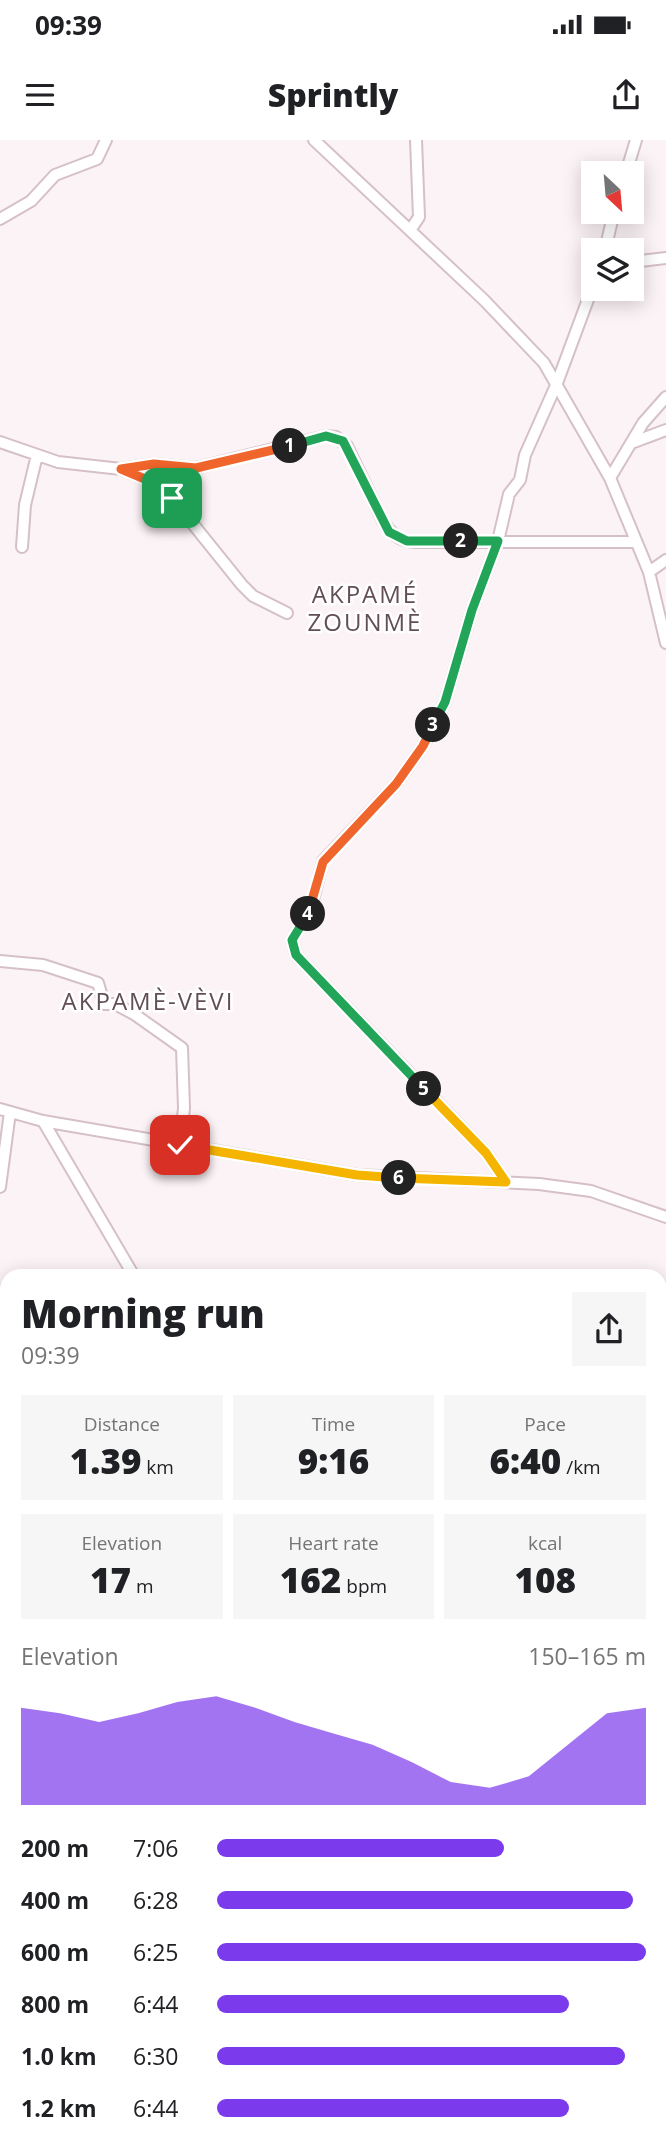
<!DOCTYPE html>
<meta charset="utf-8">
<style>
:root{--surface:#fff;--page:#f6f6f6;--text:#202124;--muted:#757577;--accent:#7c3aed}
body{margin:0;font-family:"Open Sans",sans-serif;background:var(--page);color:var(--text);height:100vh;display:flex;flex-direction:column;font-size:26px;white-space:nowrap}
*{box-sizing:border-box;margin:0}
p{font-size:23px;color:var(--muted)}
.icon{flex:none;width:38px;height:38px;fill:none;stroke:currentColor;stroke-width:2;stroke-linecap:round;stroke-linejoin:round}
.map{position:relative;flex:1;overflow:hidden}
.drawer{position:absolute;left:0px;top:1129px;width:667px;height:884px;display:flex;flex-direction:column;background:var(--surface);border-radius:21px 21px 0 0;box-shadow:0 4px 18px #0003}
.drawer>*{flex:none}
.needle{width:46px;rotate:154deg}
.fabs{position:absolute;left:581px;top:21px;display:grid;gap:14px}
.fabs a{display:grid;place-items:center;width:63px;height:63px;border-radius:0px;background:var(--surface);box-shadow:0 4px 18px #0003;font-size:35px}
.pin{position:absolute;display:grid;place-items:center;width:60px;height:60px;color:#fff;margin:-30px;border-radius:14px;box-shadow:0 4px 10px #0006}
.km{position:absolute;width:35px;height:35px;margin:-18px;border-radius:50%;background:#222;color:#fff;font-size:19px;line-height:35px;text-align:center}
.round{display:grid;place-items:center;flex:none;width:74px;height:74px;border-radius:0px;background:var(--page)}
.summary{display:flex;align-items:center;justify-content:space-between;height:119px;padding:0 21px}
h1{font-size:38px;font-weight:800;line-height:52px}
.stats{display:grid;grid-template-columns:repeat(3,1fr);gap:10px;height:119px;padding:7px 21px}
.stats div{display:grid;align-content:center;border-radius:0px;background:var(--page);text-align:center}
.stats b{font-size:35px;font-weight:800}
.stats small{font-size:19px;font-weight:400}
.stats p{font-size:19px}
.chart{height:196px;padding:14px 21px}
.chart p{display:flex;justify-content:space-between}
.chart svg{width:100%;height:126px;margin-top:7px;fill:var(--accent);opacity:.7}
ul{padding:0 21px;list-style:none;font-size:23px}
li{display:grid;grid-template-columns:112px 84px 1fr;align-items:center;height:52px}
li i{height:18px;border-radius:9px;background:var(--accent)}
.status{display:flex;justify-content:space-between;align-items:center;height:49px;padding:0 35px;background:var(--surface);direction:ltr}
.status svg{height:19px;fill:currentColor}
header{display:flex;justify-content:space-between;align-items:center;height:91px;padding:0 21px;background:var(--surface);font-size:32px;font-weight:800}
.map>svg:first-child{display:block}
</style>
<div class="status"><b>09:39</b><svg viewBox="0 0 49 12"><path d="M0 12V9h3v3zM5 12V6h3v6zM10 12V3h3v9zM15 12V0h3v12zM26 1h20v11H26zM47 4h2v5h-2z"/></svg></div>
<header><svg class="icon" aria-label="menu" viewBox="0 0 24 24"><path d="M4 6h16M4 12h16M4 18h16"/></svg>Sprintly<svg class="icon" aria-label="share" viewBox="0 0 24 24"><path d="M12 15V3M7 8l5-5 5 5M5 13v7h14v-7"/></svg></header>
<div class="map">
<svg width="666" height="2011" viewBox="0 0 666 2011">
<rect width="100%" height="100%" fill="#fcf3f6"/>
<g fill="none" stroke-linecap="round" stroke-linejoin="round">
<!-- minor casing -->
<g stroke="#d6c0c7" stroke-width="14">
<path id="minor" d="M314,0L484,160L544,223L610,338L649,432L666,503
M626,33L636,0
M0,79L31,61L55,35L97,19L106,0
M411,89L419,77L416,0
M605,110L614,72
M632,122L666,118
M0,302L58,322L121,329L154,324L196,328L326,296L336,297L347,306L383,381C391,394 399,401 415,402H635
M634,302L666,290
M123,330L152,342L172,358L242,445L253,456L287,473
M610,338L643,283L666,257
M22,407L25,365L37,315
M649,432L666,420
M0,821L43,825L98,843L104,864H115L134,874L182,908L184,968L180,1005
M0,969L43,981L357,1035L539,1044L591,1051L666,1077
M43,981L134,1136
M506,1042L486,1013L296,815L292,800L310,771L323,721L396,644L423,606L445,562L472,470L498,401L509,354L520,340L525,315L557,243L593,146
M0,1047L10,972
M660,1342L666,1335
M660,1440L666,1462
M0,1482H7
M660,1504L666,1474
M660,1603L666,1612
M0,1950L7,1945
M639,2006L642,2011
M0,2009L6,2011
M380,2011L384,2006"/>
</g>
<!-- minor -->
<use href="#minor" stroke="#fff" stroke-width="10"/>
</g>
<g fill="none" stroke-linecap="round" stroke-linejoin="round">
<!-- split-1 casing -->
<g stroke="#fff" stroke-width="14">
<path id="split-1" d="M172,358L152,342L121,329L154,324L196,328L290,306"/>
</g>
<!-- split-2 casing -->
<g stroke="#fff" stroke-width="14">
<path id="split-2" d="M290,306L326,296L343,301L389,392L407,401H461"/>
</g>
<!-- split-3 casing -->
<g stroke="#fff" stroke-width="14">
<path id="split-3" d="M433,585L445,562L472,470L498,401H461"/>
</g>
<!-- split-4 casing -->
<g stroke="#fff" stroke-width="14">
<path id="split-4" d="M308,774L323,722L396,644L423,606L433,585"/>
</g>
<!-- split-5 casing -->
<g stroke="#fff" stroke-width="14">
<path id="split-5" d="M308,774L292,800L296,815L424,949"/>
</g>
<!-- split-6 casing -->
<g stroke="#fff" stroke-width="14">
<path id="split-6" d="M399,1038L506,1042L486,1013L424,949"/>
</g>
<!-- split-7 casing -->
<g stroke="#fff" stroke-width="14">
<path id="split-7" d="M180,1005L357,1035L399,1038"/>
</g>
<!-- split-1 -->
<use href="#split-1" stroke="#f0652b" stroke-width="9"/>
<!-- split-2 -->
<use href="#split-2" stroke="#22a559" stroke-width="9"/>
<!-- split-3 -->
<use href="#split-3" stroke="#22a559" stroke-width="9"/>
<!-- split-4 -->
<use href="#split-4" stroke="#f0652b" stroke-width="9"/>
<!-- split-5 -->
<use href="#split-5" stroke="#22a559" stroke-width="9"/>
<!-- split-6 -->
<use href="#split-6" stroke="#f5b400" stroke-width="9"/>
<!-- split-7 -->
<use href="#split-7" stroke="#f5b400" stroke-width="9"/>
</g>
<g text-anchor="middle" stroke-width="5" stroke-linejoin="round" paint-order="stroke">
<!-- quarter labels -->
<g font-size="24" letter-spacing="2" fill="#624f55" stroke="#fff">
<text x="365" y="463">AKPAMÉ<tspan x="365" dy="28">ZOUNMÈ</tspan></text>
<text x="148" y="870">AKPAMÈ-VÈVI</text>
</g>
</g>
</svg>
<div class="fabs">
<a><svg class="needle" viewBox="-14 -14 28 28"><path d="M0-13l5 13h-10z" fill="#e53935"/><path d="M0 13l5-13h-10z" fill="#757577"/></svg></a>
<a><svg class="icon" aria-label="layers" viewBox="0 0 24 24"><path d="M12 4l9 5-9 5-9-5zM3 14l9 5 9-5"/></svg></a>
</div>
<div class="pin" style="left:172px;top:358px;background:#1e9e55"><svg class="icon" aria-label="arrive" viewBox="0 0 24 24"><path d="M6 21V4h12l-3 4 3 4H6"/></svg></div>
<div class="pin" style="left:180px;top:1005px;background:#d93025"><svg class="icon" aria-label="check" viewBox="0 0 24 24"><path d="M5 12l5 5 9-10"/></svg></div>
<b class="km" style="left:290px;top:306px">1</b>
<b class="km" style="left:461px;top:401px">2</b>
<b class="km" style="left:433px;top:585px">3</b>
<b class="km" style="left:308px;top:774px">4</b>
<b class="km" style="left:424px;top:949px">5</b>
<b class="km" style="left:399px;top:1038px">6</b>
<section class="drawer">
<div class="summary"><div><h1>Morning run</h1><p>09:39</p></div><a class="round"><svg class="icon" aria-label="share" viewBox="0 0 24 24"><path d="M12 15V3M7 8l5-5 5 5M5 13v7h14v-7"/></svg></a></div>
<div class="stats">
<div><p>Distance</p><b>1.39<small> km</small></b></div>
<div><p>Time</p><b>9:16</b></div>
<div><p>Pace</p><b>6:40<small> /km</small></b></div>
</div>
<div class="stats">
<div><p>Elevation</p><b>17<small> m</small></b></div>
<div><p>Heart rate</p><b>162<small> bpm</small></b></div>
<div><p>kcal</p><b>108</b></div>
</div>
<div class="chart"><p><span>Elevation</span>150–165 m</p>
<svg viewBox="0 0 160 44" preserveAspectRatio="none"><path d="M0 44V10L10 12L20 15L30 12L40 8L50 6L60 10L70 15L80 19L90 23L100 29L110 36L120 38L130 34L140 23L150 12L160 10V44z"/></svg>
</div>
<ul>
<li><b>200 m</b>7:06<i style="width:67%"></i></li>
<li><b>400 m</b>6:28<i style="width:97%"></i></li>
<li><b>600 m</b>6:25<i style="width:100%"></i></li>
<li><b>800 m</b>6:44<i style="width:82%"></i></li>
<li><b>1.0 km</b>6:30<i style="width:95%"></i></li>
<li><b>1.2 km</b>6:44<i style="width:82%"></i></li>
</ul>
</section>
</div>
